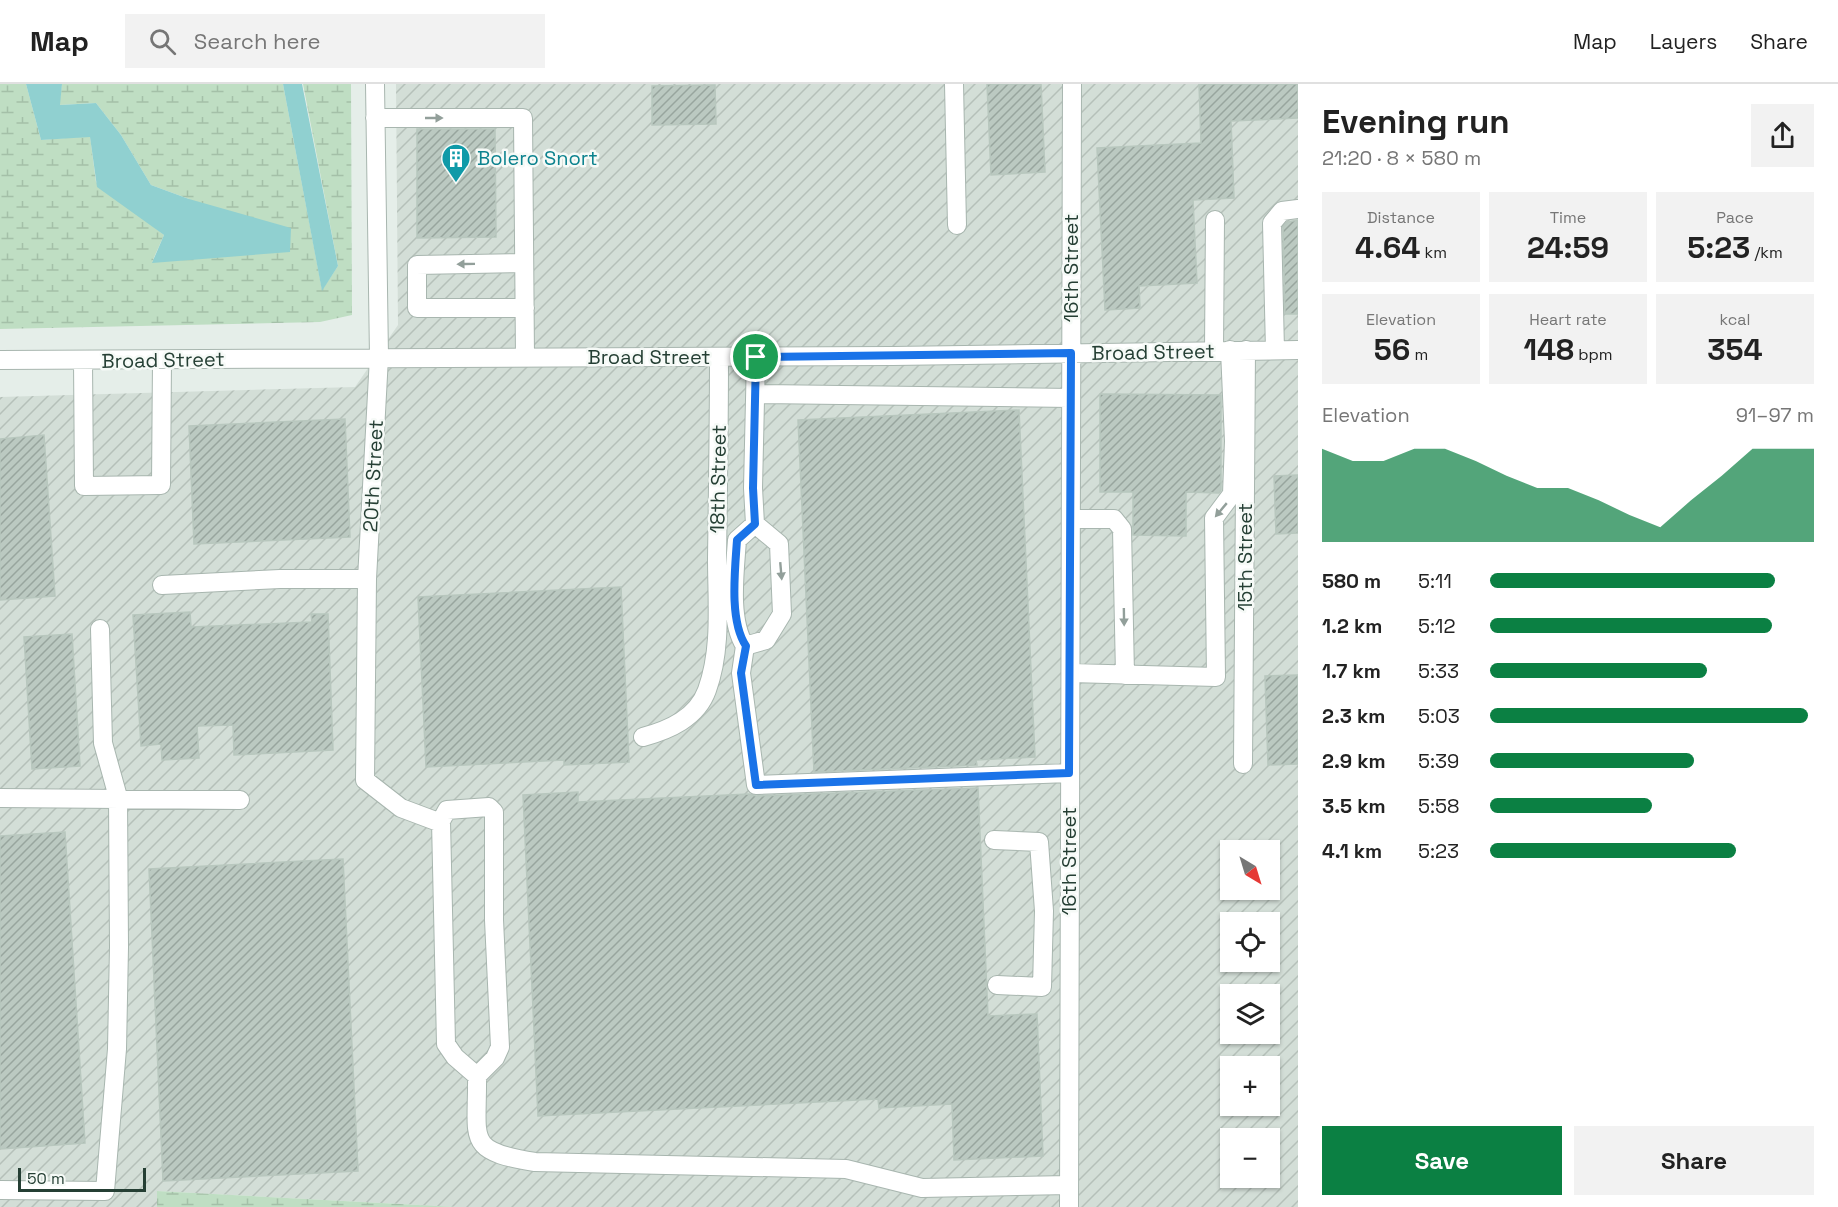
<!DOCTYPE html>
<meta charset="utf-8">
<style>
:root{--surface:#fff;--page:#f2f2f2;--text:#222;--muted:#767676;--line:#e0e0e0;--accent:#0b8043}
body{margin:0;font-family:"Space Grotesk",sans-serif;background:var(--page);color:var(--text);height:100vh;display:flex;flex-direction:column;font-size:22px;white-space:nowrap}
*{box-sizing:border-box;margin:0}
p{font-size:20px;color:var(--muted)}
.icon{flex:none;width:33px;height:33px;fill:none;stroke:currentColor;stroke-width:2;stroke-linecap:round;stroke-linejoin:round}
.map{position:relative;flex:1;overflow:hidden}
.side{display:flex;flex-direction:column;background:var(--surface);width:540px}
.side>*{flex:none}
.needle{width:39px;rotate:142deg}
.fabs{position:absolute;left:1220px;top:756px;display:grid;gap:12px}
.fabs a{display:grid;place-items:center;width:60px;height:60px;border-radius:0px;background:var(--surface);box-shadow:0 2px 4px #0004;font-size:30px}
.scale{position:absolute;left:18px;bottom:15px;width:128px;box-sizing:border-box;padding-left:6px;border:3px solid #253f34;border-top:0;font-size:16px;line-height:21px;white-space:nowrap;color:#253f34;-webkit-text-stroke:4px #f6faf7;paint-order:stroke}
.pin{position:absolute;display:grid;place-items:center;width:51px;height:51px;color:#fff;margin:-26px;border:3px solid #fff;border-radius:50%;box-shadow:0 2px 6px #0007}
.round{display:grid;place-items:center;flex:none;width:63px;height:63px;border-radius:0px;background:var(--page)}
.summary{display:flex;align-items:center;justify-content:space-between;height:102px;padding:0 24px}
h1{font-size:33px;font-weight:700;line-height:45px}
.metrics{display:grid;grid-template-columns:repeat(3,1fr);gap:9px;height:102px;padding:6px 24px}
.metrics div{display:grid;align-content:center;border-radius:0px;background:var(--page);text-align:center}
.metrics b{font-size:30px;font-weight:700}
.metrics small{font-size:16px;font-weight:400}
.metrics p{font-size:16px}
.chart{height:168px;padding:12px 24px}
.chart p{display:flex;justify-content:space-between}
.chart svg{width:100%;height:108px;margin-top:6px;fill:var(--accent);opacity:.7}
.action{display:flex;gap:12px;margin-top:auto;padding:12px 24px}
.action a{flex:1;height:69px;border-radius:0px;background:var(--accent);color:#fff;font-size:24px;font-weight:700;line-height:69px;text-align:center}
.action a+a{background:var(--page);color:var(--text)}
ul{padding:0 24px;list-style:none;font-size:20px}
li{display:grid;grid-template-columns:96px 72px 1fr;align-items:center;height:45px}
li i{height:15px;border-radius:8px;background:var(--accent)}
header{display:flex;align-items:center;gap:36px;box-sizing:border-box;height:84px;padding:0 30px;background:var(--surface);border-bottom:2px solid var(--line)}
header strong{font-size:28px}
nav{display:flex;gap:33px;margin-inline-start:auto;font-size:21px}
.search{width:420px;height:54px;background:var(--page);display:flex;align-items:center;gap:15px;box-sizing:border-box;padding:0 21px;border-radius:0px;color:var(--muted);font-size:22px}
main{display:flex;flex:1;min-height:0}
.map>svg:first-child{display:block}
</style>
<header>
<strong>Map</strong>
<div class="search"><svg class="icon" aria-label="search" viewBox="0 0 24 24"><circle cx="10" cy="10" r="6"/><path d="M15 15l6 6"/></svg>Search here</div>
<nav><a>Map</a><a>Layers</a><a>Share</a></nav>
</header>
<main>
<div class="map">
<svg width="1298" height="1123" viewBox="0 0 1298 1123">
<defs>
<pattern id="industrial-furrows" width="10" height="10" patternUnits="userSpaceOnUse" patternTransform="scale(1.5)"><rect width="10" height="10" fill="#d3ded7"/><path d="M-1 1l2-2M0 10L10 0M9 11l2-2" fill="none" stroke="#b5c0b9"/></pattern>
<pattern id="wetland-marsh" width="20" height="14" patternUnits="userSpaceOnUse" patternTransform="scale(1.5)"><rect width="20" height="14" fill="#bfdec3"/><path d="M1 5h8M5 5V1M11 12h8M15 12V8" fill="none" stroke="#a4c0a8"/></pattern>
<pattern id="building-hatch" width="6" height="6" patternUnits="userSpaceOnUse" patternTransform="scale(1.5)"><rect width="6" height="6" fill="#bbc9c1"/><path d="M-1 1l2-2M0 6l6-6M5 7l2-2" fill="none" stroke="#98a59e"/></pattern>
</defs>
<rect width="100%" height="100%" fill="#e5eee9"/>
<!-- industrial -->
<path fill="url(#industrial-furrows)" fill-rule="evenodd" d="M396,0H1298V1123H456L157,1107V1123H0V313L355,303L398,241ZM1230,766H1269V806H1230ZM1230,838H1269V878H1230ZM1230,910H1269V950H1230ZM1230,982H1269V1022H1230ZM1230,1054H1269V1094H1230Z"/>
<!-- wetland -->
<path fill="url(#wetland-marsh)" d="M0,0H26L41,56L90,52L96,98L164,151L152,178L189,115L151,101L121,51L96,19L59,21L62,0H283L322,206L338,182L303,0H351L352,231L320,238L0,245Z
M157,1107L456,1123H157Z"/>
<!-- water -->
<path fill="#90d0d0" d="M26,0H62L60,21L96,19L121,51L151,101L189,115L291,144L290,168L152,179L164,151L97,103L90,53L41,56Z
M283,0H302L338,182L322,207Z"/>
<!-- building -->
<path fill="url(#building-hatch)" stroke="#b8c7be" stroke-width="1.5" d="M987,0H1041L1045,88L991,91Z
M1199,0H1298V34L1231,37L1234,114L1193,116L1197,199L1139,202L1140,224L1105,226L1097,64L1201,59Z
M715,1L716,40L652,41V2Z
M417,45H495L496,153L417,154Z
M1298,136V230H1285L1283,143L1288,138Z
M1100,310L1221,311V406L1219,409L1186,408V452L1133,451V408H1100Z
M1019,326L1035,673L976,676L977,681L814,688L798,336Z
M345,335L350,453L194,460L189,342Z
M44,351L55,512L0,516V355Z
M1298,391V449L1276,450L1274,392Z
M621,503L629,678L564,681V676L426,683L418,513Z
M190,528L191,543L312,538L311,530H328L333,666L234,671L233,641L197,642L199,674L162,676L161,660L141,662L133,531Z
M72,550L80,682L32,685L24,553Z
M1298,591V680L1268,681L1265,592Z
M978,704L988,932L1037,930L1043,1072L954,1076L952,1020L879,1024L878,1015L538,1032L523,711L578,708V718L749,710L756,712Z
M65,748L85,1059L0,1065V752Z
M343,775L358,1087L163,1097L149,785Z"/>
<g fill="none" stroke-linecap="round" stroke-linejoin="round">
<!-- minor casing -->
<g stroke="#a8b6af" stroke-width="20">
<path id="minor" d="M375,0L379,273L367,495L365,696L401,724L441,739
M954,0L957,141
M375,34H523L525,273
M524,179L417,181V224H525
M1214,266L1215,136
M1275,266L1272,139L1282,127L1298,125
M0,276L893,272L1298,266
M83,277L84,402L161,401L162,276
M756,310L1071,314
M1071,435H1114L1122,445L1125,591
M755,440L737,456C735,487 728,535 745,562L741,589L756,701L1069,689
M162,501L280,495H367
M745,562L766,556L782,530L779,460L755,440L753,404L756,272
M1071,589L1216,593L1214,434L1232,410L1234,357L1230,266
M643,653C669,646 697,634 707,606C722,565 717,518 717,474C718,407 719,340 719,273
M1243,680L1246,266
M0,714L240,716
M994,756L1039,758L1044,827L1042,903L997,901
M477,992L495,974L500,963L494,836V728L489,723L447,726L441,737L446,960L455,973L477,992C478,1056 464,1067 535,1078L846,1085L922,1104L1069,1101
M0,1106L105,1107L117,965L119,863L118,713L103,659L100,545
M1069,1123L1072,0"/>
</g>
<!-- minor -->
<use href="#minor" stroke="#fff" stroke-width="18"/>
</g>
<!-- one-way arrows -->
<defs><path id="oneway-solid" d="M-6-.8H1V-3.2L6.5 0L1 3.2V.8H-6Z" transform="scale(1.5)"/></defs>
<g fill="#929f9a">
<use href="#oneway-solid" transform="translate(434 34)"/>
<use href="#oneway-solid" transform="translate(466 180) rotate(179)"/>
<use href="#oneway-solid" transform="translate(1221 426) rotate(130)"/>
<use href="#oneway-solid" transform="translate(781 487) rotate(85)"/>
<use href="#oneway-solid" transform="translate(1124 533) rotate(89)"/>
</g>
<g fill="none" stroke-linecap="round" stroke-linejoin="round">
<!-- route casing -->
<g stroke="#fff" stroke-width="12">
<path id="route" d="M1071,269L1069,689L756,701L741,589L746,562C729,537 735,486 737,456L755,440L753,404L756,273Z"/>
</g>
<!-- route -->
<use href="#route" stroke="#1a73e8" stroke-width="8"/>
</g>
<!-- icons -->
<defs>
<g id="building-pin" transform="scale(1.5)"><path d="M0 17L-7.5 6A9.5 9.5 0 1 1 7.5 6Z" fill="#0f9aa8" stroke="#f6faf7"/><path d="M-4-6H4V6H1V3H-1V6H-4ZM-2.5-4.3h1.7v1.8h-1.7ZM.8-4.3h1.7v1.8H.8ZM-2.5-1h1.7V.8h-1.7ZM.8-1h1.7V.8H.8Z" fill="#fff"/></g>
</defs>
<g fill-rule="evenodd">
<use href="#building-pin" x="456" y="74"/>
</g>
<g text-anchor="middle" stroke-width="5" stroke-linejoin="round" paint-order="stroke">
<!-- culture labels -->
<g font-size="20" fill="#0d838f" stroke="#f6faf7" text-anchor="start">
<text x="477" y="81">Bolero Snort</text>
</g>
<!-- street labels -->
<g font-size="20" fill="#253f34" stroke="#f6faf7">
<text transform="translate(1071 184) rotate(-90)" y="7">16th Street</text>
<text transform="translate(1153 268) rotate(-1)" y="7">Broad Street</text>
<text x="649" y="280">Broad Street</text>
<text transform="translate(163 276) rotate(-1)" y="7">Broad Street</text>
<text transform="translate(373 392) rotate(-87)" y="7">20th Street</text>
<text transform="translate(718 395) rotate(-89)" y="7">18th Street</text>
<text transform="translate(1245 473) rotate(-90)" y="7">15th Street</text>
<text transform="translate(1069 777) rotate(-90)" y="7">16th Street</text>
</g>
</g>
</svg>
<div class="fabs">
<a><svg class="needle" viewBox="-14 -14 28 28"><path d="M0-13l5 13h-10z" fill="#e53935"/><path d="M0 13l5-13h-10z" fill="#767676"/></svg></a>
<a><svg class="icon" aria-label="locate" viewBox="0 0 24 24"><circle cx="12" cy="12" r="6"/><path d="M12 2v4M12 18v4M2 12h4M18 12h4"/></svg></a>
<a><svg class="icon" aria-label="layers" viewBox="0 0 24 24"><path d="M12 4l9 5-9 5-9-5zM3 14l9 5 9-5"/></svg></a>
<a>+</a>
<a>−</a>
</div>
<div class="scale">50 m</div>
<div class="pin" style="left:756px;top:273px;background:#1e9e55"><svg class="icon" aria-label="arrive" viewBox="0 0 24 24"><path d="M6 21V4h12l-3 4 3 4H6"/></svg></div>
</div>
<section class="side">
<div class="summary"><div><h1>Evening run</h1><p>21:20 · 8 × 580 m</p></div><a class="round"><svg class="icon" aria-label="share" viewBox="0 0 24 24"><path d="M12 15V3M7 8l5-5 5 5M5 13v7h14v-7"/></svg></a></div>
<div class="metrics">
<div><p>Distance</p><b>4.64<small> km</small></b></div>
<div><p>Time</p><b>24:59</b></div>
<div><p>Pace</p><b>5:23<small> /km</small></b></div>
</div>
<div class="metrics">
<div><p>Elevation</p><b>56<small> m</small></b></div>
<div><p>Heart rate</p><b>148<small> bpm</small></b></div>
<div><p>kcal</p><b>354</b></div>
</div>
<div class="chart"><p><span>Elevation</span>91–97 m</p>
<svg viewBox="0 0 160 44" preserveAspectRatio="none"><path d="M0 44V6L10 11L20 11L30 6L40 6L50 11L60 17L70 22L80 22L90 27L100 33L110 38L120 27L130 17L140 6L150 6L160 6V44z"/></svg>
</div>
<ul>
<li><b>580 m</b>5:11<i style="width:88%"></i></li>
<li><b>1.2 km</b>5:12<i style="width:87%"></i></li>
<li><b>1.7 km</b>5:33<i style="width:67%"></i></li>
<li><b>2.3 km</b>5:03<i style="width:98%"></i></li>
<li><b>2.9 km</b>5:39<i style="width:63%"></i></li>
<li><b>3.5 km</b>5:58<i style="width:50%"></i></li>
<li><b>4.1 km</b>5:23<i style="width:76%"></i></li>
</ul>
<div class="action"><a>Save</a><a>Share</a></div>
</section>
</main>
